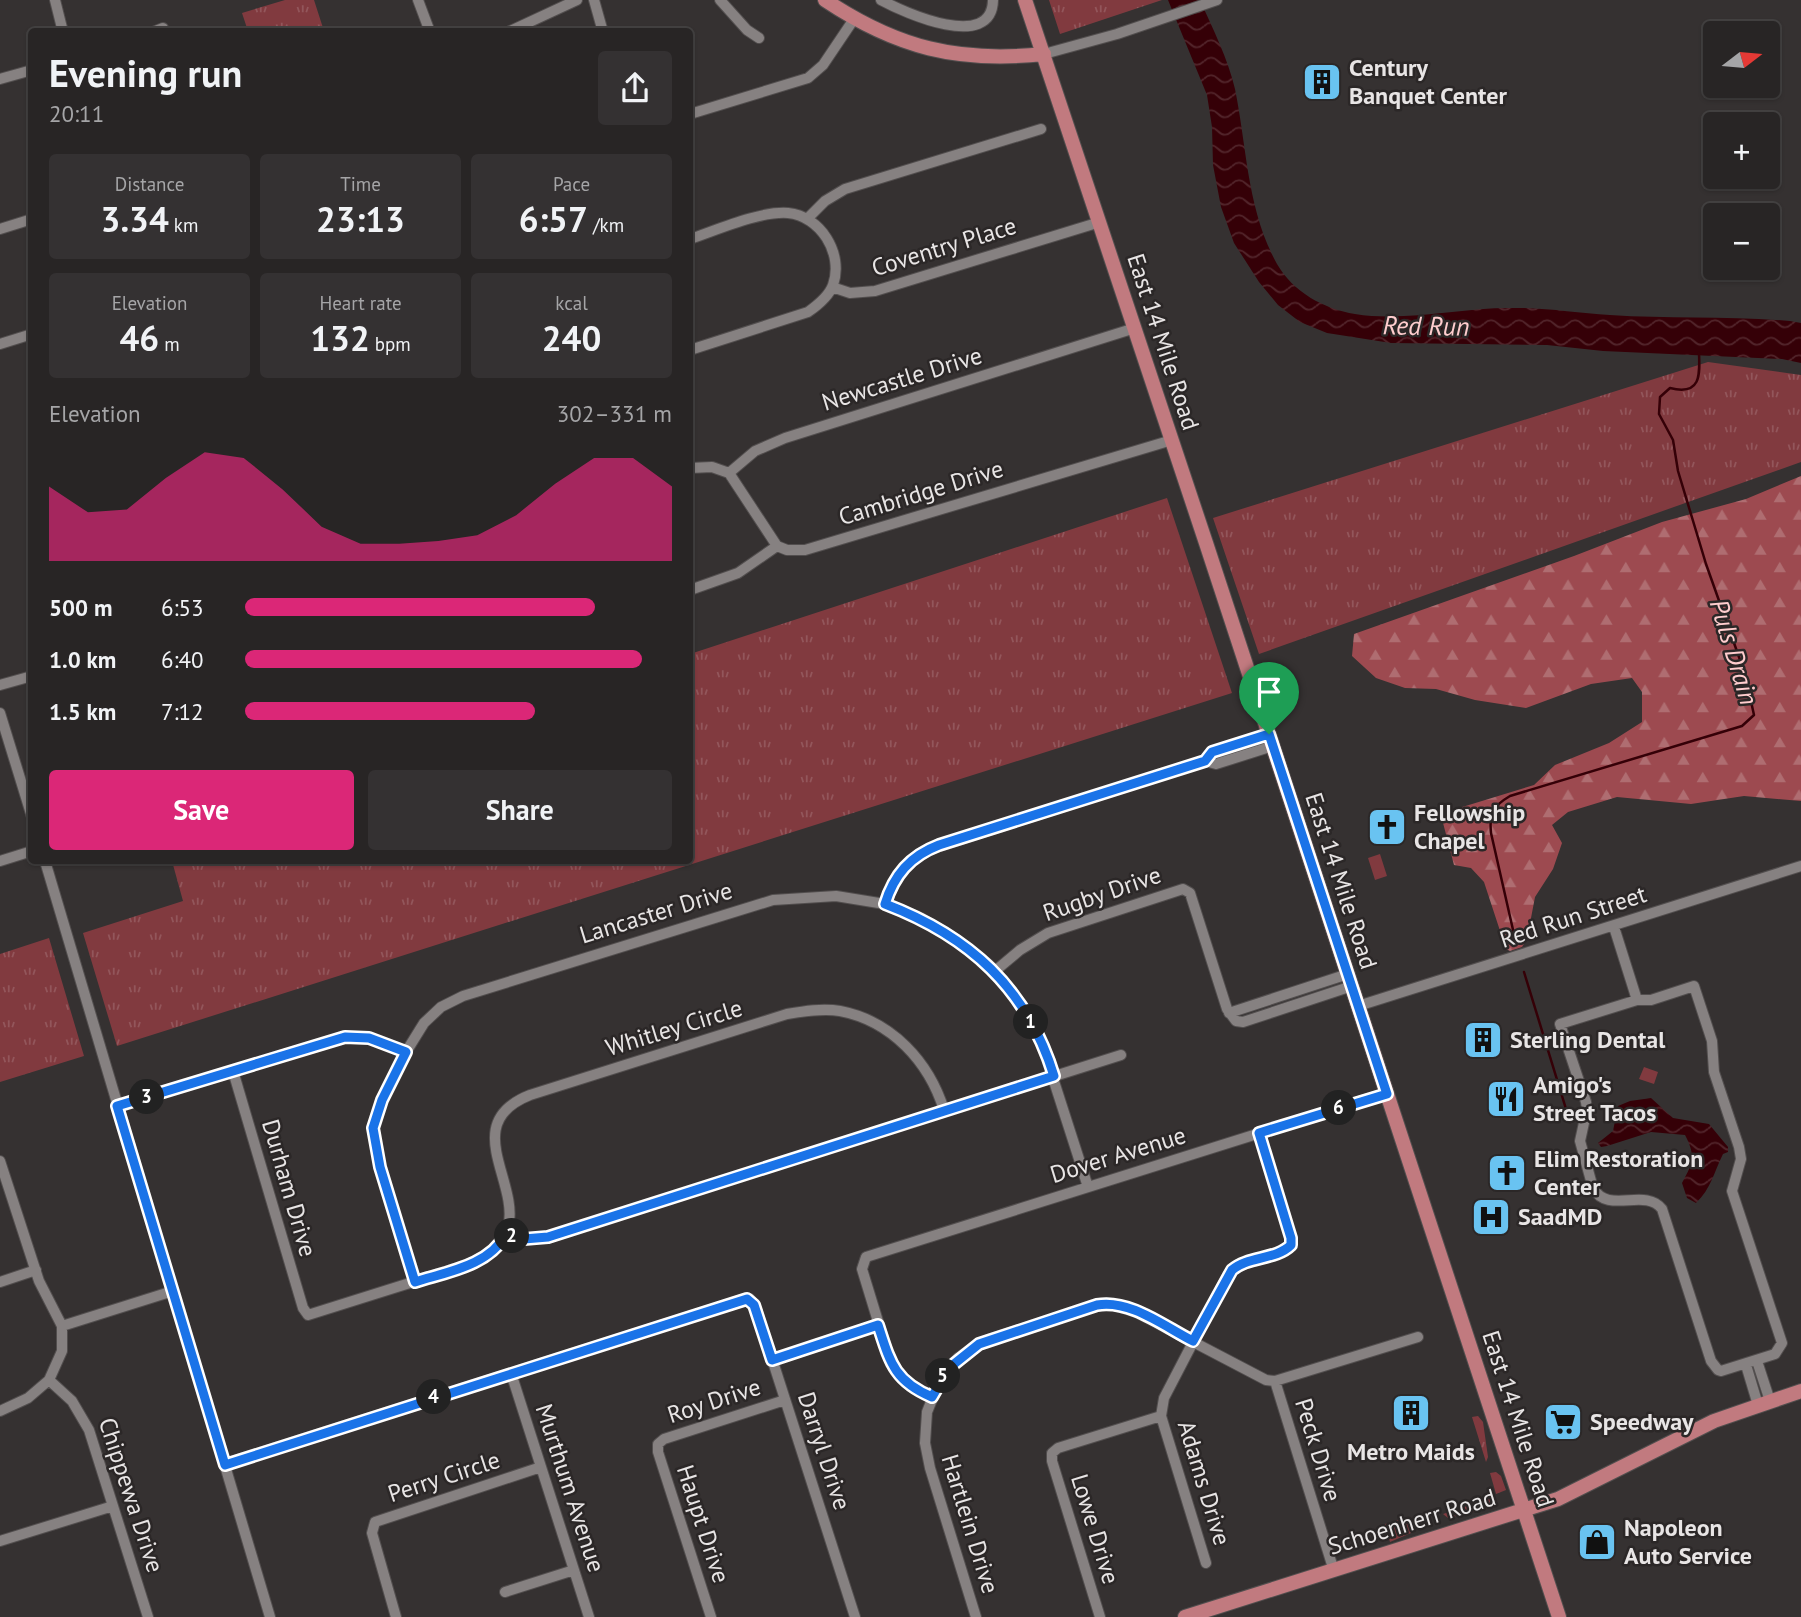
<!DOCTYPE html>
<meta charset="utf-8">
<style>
:root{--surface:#282525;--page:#343132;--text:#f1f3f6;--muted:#a5a5a7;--line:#444242;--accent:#db2777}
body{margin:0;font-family:"PT Sans",sans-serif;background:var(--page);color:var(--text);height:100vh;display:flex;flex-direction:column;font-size:26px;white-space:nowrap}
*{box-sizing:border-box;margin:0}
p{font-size:23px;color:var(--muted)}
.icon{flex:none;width:38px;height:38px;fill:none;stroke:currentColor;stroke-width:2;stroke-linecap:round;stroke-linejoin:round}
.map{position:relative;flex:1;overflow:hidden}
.drawer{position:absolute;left:28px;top:28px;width:665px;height:836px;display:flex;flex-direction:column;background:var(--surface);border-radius:7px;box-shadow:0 2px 5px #0004,0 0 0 2px var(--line)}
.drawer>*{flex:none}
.needle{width:46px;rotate:74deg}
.tools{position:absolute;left:1703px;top:21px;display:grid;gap:14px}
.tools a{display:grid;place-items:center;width:77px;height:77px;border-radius:7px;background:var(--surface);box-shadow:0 2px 5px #0004,0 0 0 2px var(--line);font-size:35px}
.pin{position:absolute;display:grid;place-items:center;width:60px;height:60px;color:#fff;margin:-72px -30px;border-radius:50% 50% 50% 0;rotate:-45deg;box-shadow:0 0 7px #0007}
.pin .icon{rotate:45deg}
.km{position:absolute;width:35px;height:35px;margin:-18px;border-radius:50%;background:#222;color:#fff;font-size:19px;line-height:35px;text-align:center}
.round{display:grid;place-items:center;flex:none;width:74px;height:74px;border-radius:7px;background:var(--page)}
.overview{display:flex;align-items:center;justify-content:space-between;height:119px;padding:0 21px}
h1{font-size:38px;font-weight:800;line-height:52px}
.metrics{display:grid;grid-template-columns:repeat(3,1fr);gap:10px;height:119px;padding:7px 21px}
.metrics div{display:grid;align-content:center;border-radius:7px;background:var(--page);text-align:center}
.metrics b{font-size:35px;font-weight:800}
.metrics small{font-size:19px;font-weight:400}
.metrics p{font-size:19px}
.chart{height:196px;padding:14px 21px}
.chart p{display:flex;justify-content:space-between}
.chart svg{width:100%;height:126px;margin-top:7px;fill:var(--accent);opacity:.7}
.primary-button{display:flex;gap:14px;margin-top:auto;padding:14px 21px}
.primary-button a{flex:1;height:80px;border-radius:7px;background:var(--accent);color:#fff;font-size:28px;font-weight:800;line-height:80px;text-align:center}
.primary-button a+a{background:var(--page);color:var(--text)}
ul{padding:0 21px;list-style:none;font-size:23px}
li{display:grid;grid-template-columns:112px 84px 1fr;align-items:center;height:52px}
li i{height:18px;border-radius:9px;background:var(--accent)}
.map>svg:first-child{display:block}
</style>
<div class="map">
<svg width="1801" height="1617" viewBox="0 0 1801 1617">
<defs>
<pattern id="grass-tufts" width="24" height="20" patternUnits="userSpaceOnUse" patternTransform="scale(1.75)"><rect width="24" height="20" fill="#813a3f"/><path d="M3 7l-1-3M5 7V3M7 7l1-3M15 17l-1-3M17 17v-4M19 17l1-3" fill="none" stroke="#93565b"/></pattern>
<pattern id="forest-firs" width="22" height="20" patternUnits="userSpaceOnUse" patternTransform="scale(1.75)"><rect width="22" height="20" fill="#9d4a50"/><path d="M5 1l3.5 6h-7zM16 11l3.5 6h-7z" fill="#af6d71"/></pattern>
<pattern id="water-waves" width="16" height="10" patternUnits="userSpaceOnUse" patternTransform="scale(1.75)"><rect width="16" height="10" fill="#350007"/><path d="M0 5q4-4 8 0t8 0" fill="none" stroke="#52252b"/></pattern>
</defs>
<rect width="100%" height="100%" fill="#353131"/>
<!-- grass -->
<path fill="url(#grass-tufts)" d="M285,0H314L323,28L312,32L248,31L242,13Z
M1049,0H1162L1060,34Z
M1708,362L1801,375V462L1259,654L1213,518Z
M1167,498L1232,693L117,1046L83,933L183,901L172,861H690V654Z
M49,938L84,1056L0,1082V954Z
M1478,1416L1483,1422L1488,1457L1486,1462L1472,1417Z
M1496,1472L1501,1476L1506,1490L1496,1494L1490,1473Z
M1495,1497L1498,1506L1448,1518L1443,1514Z
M1402,1519L1411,1526V1533L1390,1542L1385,1524Z"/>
<!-- forest -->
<path fill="url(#forest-firs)" d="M1801,476V801L1744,796L1691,804L1617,797L1568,812L1552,825L1562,843L1553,869L1535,897L1527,939L1522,947L1510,951L1506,949L1484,882L1471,868L1454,865L1442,819L1446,812L1534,785L1555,765L1609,743L1642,722V692L1632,678L1591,684L1526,708L1475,700L1436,689L1405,688L1376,678L1352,656L1354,634L1574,556L1662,522L1746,499Z"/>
<!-- park -->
<path fill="#813a3f" d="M1380,854L1387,876L1375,880L1368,858Z
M1644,1067L1658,1072L1654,1084L1639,1079Z"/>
<!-- water -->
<path fill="url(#water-waves)" d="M1168,0H1200C1213,29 1228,59 1235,89C1247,148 1247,210 1277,264C1293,292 1324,309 1355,314C1404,322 1460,308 1509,308C1543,307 1576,313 1610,315C1670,319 1730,316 1790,321L1801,323V363L1782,359L1603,351L1547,345L1391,343L1327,333L1300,322L1278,305L1259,282L1234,243L1221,207L1213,165L1212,127L1207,95Z
M1651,1098L1673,1118L1709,1124L1728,1147V1152L1723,1154C1714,1172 1711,1189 1696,1203L1687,1198L1682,1183C1693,1163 1696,1156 1685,1135L1651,1132L1607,1146L1601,1147L1598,1143L1613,1131L1618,1106L1630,1101Z"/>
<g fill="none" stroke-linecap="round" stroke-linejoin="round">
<!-- stream -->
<path stroke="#350007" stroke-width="2.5" d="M1516,943L1491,833C1489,813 1493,806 1510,796L1742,726L1754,715L1745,674L1706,564L1678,471L1673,440L1659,414L1660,397L1670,388C1701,396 1700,375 1699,353
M1524,972L1570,1122"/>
<!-- minor casing -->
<g stroke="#524e4e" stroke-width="12">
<path id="minor" d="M55,0L63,32
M418,0L430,32
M594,0L603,32
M720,0L747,30L759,38
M881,0C905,13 992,52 993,0
M153,32L163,28
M508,32L577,0
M1044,54L1117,34L1217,0
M0,79L32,70
M690,114L808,78L823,65L854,19
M808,218L825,201L845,189L1041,129
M0,229L32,219
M690,239C717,230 759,211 788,213C820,216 844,253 833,285C829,296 818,305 808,312L690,350
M832,287L850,293L875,291L1100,222
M0,344L32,334
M690,468L712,467L729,473
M729,473L755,451L785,438L1135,328
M729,473L777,546
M777,546L787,550H805L1172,440
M690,590L738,573L777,546
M0,685L32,676
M0,713L32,817
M1269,734L1212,752L1205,761L1216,764L1273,746
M0,861L32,851
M45,861L270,1617
M885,904C892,881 903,864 924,851L1205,761
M1614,927L1637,1000
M995,971L1020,950L1048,933L1183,889L1190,893L1227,1009L1236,1021L1243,1022L1352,986
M1694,986L1712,1041L1714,1072L1739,1147L1741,1159L1732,1191L1782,1343L1775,1354L1721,1371L1718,1370L1711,1361L1662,1209C1645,1187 1608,1215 1593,1188L1580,1141L1587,1109L1586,1102L1560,1024L1637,1000H1651Z
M1358,1006L1801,866
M1229,1013L1348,974
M233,1071L303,1308L308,1315L467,1265C573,1223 436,1132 530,1095L787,1014C804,1011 823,1008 840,1011C892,1021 929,1062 944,1110
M117,1106L345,1037L369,1038L406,1052
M0,1161L39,1281L62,1326V1351L49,1380L72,1401L89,1430L148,1617
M506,1234L524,1239L548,1237L1121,1055
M0,1282L36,1270
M415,1282L380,1167L373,1128L382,1100L406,1052L424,1023L441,1007L463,996L773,900L836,896L885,904L921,918L959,942L988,964L1010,990L1032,1023L1042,1044L1088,1187
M62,1326L173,1291
M772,1360L878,1325
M1757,1361L1770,1401
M1746,1365L1758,1405
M511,1373L589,1617
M1275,1381L1334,1571
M932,1397L905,1381L891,1364L862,1269L866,1257L1387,1093
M0,1411L28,1398L49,1380
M1161,1416L1206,1563
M225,1464L742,1300L750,1299L756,1309L855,1617
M0,1541L113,1506
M505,1592L574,1570
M396,1617L372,1533L375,1522L541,1467
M711,1617L658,1452V1444L664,1439L785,1400
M976,1617L930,1468L925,1443L927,1412L940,1380L958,1358L979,1344L988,1340L1097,1305L1108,1303L1136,1312L1266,1380L1275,1381L1418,1337
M1100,1617L1052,1461V1453L1058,1448L1161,1416L1164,1398L1228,1275C1244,1256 1274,1262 1291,1245V1238L1259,1134"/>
</g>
<!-- major casing -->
<g stroke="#524e4e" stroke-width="16">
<path id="major" d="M825,0C897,48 958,63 1044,54
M1025,0L1206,543L1559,1617
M1185,1617L1558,1499L1714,1421L1801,1391"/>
</g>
<!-- minor -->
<use href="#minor" stroke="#868181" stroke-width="10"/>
<!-- major -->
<use href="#major" stroke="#c17a7f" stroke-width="14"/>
</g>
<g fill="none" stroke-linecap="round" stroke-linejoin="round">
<!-- route casing -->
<g stroke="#fff" stroke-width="14">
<path id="route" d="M1269,734L1387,1094L1259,1133L1291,1238V1245C1276,1260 1248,1256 1232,1270L1193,1341C1165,1327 1130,1299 1097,1305L979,1344L949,1368L932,1397C894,1381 890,1362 878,1325L772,1360L754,1305L747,1299L225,1465L117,1106L345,1037L369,1038L406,1052L382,1100L373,1128L380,1167L415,1282C446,1272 489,1266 506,1234L524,1239L548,1237L1054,1076C1027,988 969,936 885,904C894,875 910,856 939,845L1205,761L1212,752Z"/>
</g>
<!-- route -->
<use href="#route" stroke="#1a73e8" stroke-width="9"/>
</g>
<!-- icons -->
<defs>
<g id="building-square" transform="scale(2.0125)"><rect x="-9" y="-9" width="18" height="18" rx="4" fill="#69c3f1" stroke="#2b2727"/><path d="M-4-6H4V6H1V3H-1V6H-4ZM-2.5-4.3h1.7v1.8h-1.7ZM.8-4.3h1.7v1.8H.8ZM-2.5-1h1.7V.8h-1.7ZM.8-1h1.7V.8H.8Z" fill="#111"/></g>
<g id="church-square" transform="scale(2.0125)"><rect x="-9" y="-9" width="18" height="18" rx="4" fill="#69c3f1" stroke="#2b2727"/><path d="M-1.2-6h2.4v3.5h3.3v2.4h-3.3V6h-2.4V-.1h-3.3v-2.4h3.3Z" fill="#111"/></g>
<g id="restaurant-square" transform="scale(2.0125)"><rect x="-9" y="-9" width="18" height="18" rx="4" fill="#69c3f1" stroke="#2b2727"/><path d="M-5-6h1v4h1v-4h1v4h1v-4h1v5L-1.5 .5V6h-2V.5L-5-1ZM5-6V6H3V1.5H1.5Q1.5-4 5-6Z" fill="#111"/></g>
<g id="hospital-square" transform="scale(2.0125)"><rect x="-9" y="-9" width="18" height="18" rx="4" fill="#69c3f1" stroke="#2b2727"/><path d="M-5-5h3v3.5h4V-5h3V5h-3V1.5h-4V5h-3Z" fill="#111"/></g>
<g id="supermarket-square" transform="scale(2.0125)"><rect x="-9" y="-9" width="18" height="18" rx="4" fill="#69c3f1" stroke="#2b2727"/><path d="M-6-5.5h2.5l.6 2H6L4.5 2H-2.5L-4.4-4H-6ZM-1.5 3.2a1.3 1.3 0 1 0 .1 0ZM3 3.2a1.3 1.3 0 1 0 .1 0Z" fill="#111"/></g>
<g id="shop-square" transform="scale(2.0125)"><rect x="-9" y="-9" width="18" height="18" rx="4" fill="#69c3f1" stroke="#2b2727"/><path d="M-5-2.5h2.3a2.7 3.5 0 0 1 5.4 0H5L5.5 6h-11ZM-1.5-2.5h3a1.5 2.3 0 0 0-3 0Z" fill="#111"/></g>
</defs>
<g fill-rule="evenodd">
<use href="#building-square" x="1322" y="82"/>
<use href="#church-square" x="1387" y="827"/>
<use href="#building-square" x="1483" y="1040"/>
<use href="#restaurant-square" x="1506" y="1099"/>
<use href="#church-square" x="1507" y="1173"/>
<use href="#hospital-square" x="1491" y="1217"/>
<use href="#building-square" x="1411" y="1413"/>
<use href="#supermarket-square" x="1563" y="1422"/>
<use href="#shop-square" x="1597" y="1542"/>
</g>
<g text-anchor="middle" stroke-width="5" stroke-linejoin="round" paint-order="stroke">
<!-- poi labels -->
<g font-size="24" font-weight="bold" fill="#e8e5e5" stroke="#2b2727" text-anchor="start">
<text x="1349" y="76">Century<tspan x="1349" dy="28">Banquet Center</tspan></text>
<text x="1414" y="821">Fellowship<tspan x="1414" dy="28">Chapel</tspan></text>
<text x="1510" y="1048">Sterling Dental</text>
<text x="1533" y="1093">Amigo's<tspan x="1533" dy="28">Street Tacos</tspan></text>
<text x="1534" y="1167">Elim Restoration<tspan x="1534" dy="28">Center</tspan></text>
<text x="1518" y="1225">SaadMD</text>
<text x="1590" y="1430">Speedway</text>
<text x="1411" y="1460" text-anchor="middle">Metro Maids</text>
<text x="1624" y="1536">Napoleon<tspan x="1624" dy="28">Auto Service</tspan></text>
</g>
<!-- street labels -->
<g font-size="24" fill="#e8e5e5" stroke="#2b2727">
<text transform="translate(944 247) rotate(-17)" y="8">Coventry Place</text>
<text transform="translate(1163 342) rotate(72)" y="8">East 14 Mile Road</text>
<text transform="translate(902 379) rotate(-17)" y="8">Newcastle Drive</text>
<text transform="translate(921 493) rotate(-17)" y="8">Cambridge Drive</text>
<text transform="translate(1341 881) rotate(72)" y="8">East 14 Mile Road</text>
<text transform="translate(1102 894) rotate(-19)" y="8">Rugby Drive</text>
<text transform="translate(656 913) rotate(-17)" y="8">Lancaster Drive</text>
<text transform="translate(1573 917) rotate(-18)" y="8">Red Run Street</text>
<text transform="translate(674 1028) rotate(-17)" y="8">Whitley Circle</text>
<text transform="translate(1118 1155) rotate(-17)" y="8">Dover Avenue</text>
<text transform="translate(289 1188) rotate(74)" y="8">Durham Drive</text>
<text transform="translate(714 1401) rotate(-18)" y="8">Roy Drive</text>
<text transform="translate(1518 1419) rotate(72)" y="8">East 14 Mile Road</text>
<text transform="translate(1318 1450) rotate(73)" y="8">Peck Drive</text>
<text transform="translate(824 1451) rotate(72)" y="8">Darryl Drive</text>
<text transform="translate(444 1477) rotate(-18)" y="8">Perry Circle</text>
<text transform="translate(1204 1483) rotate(73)" y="8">Adams Drive</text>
<text transform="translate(570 1488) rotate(72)" y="8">Murthum Avenue</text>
<text transform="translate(131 1495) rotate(72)" y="8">Chippewa Drive</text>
<text transform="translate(1412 1522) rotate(-17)" y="8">Schoenherr Road</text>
<text transform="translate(703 1524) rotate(72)" y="8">Haupt Drive</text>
<text transform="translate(970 1524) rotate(73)" y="8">Hartlein Drive</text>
<text transform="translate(1095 1529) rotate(73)" y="8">Lowe Drive</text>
</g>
<!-- water labels -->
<g font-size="26" font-style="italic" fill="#ffcdce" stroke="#2b2727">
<text transform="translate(1426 326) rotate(1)" y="9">Red Run</text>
<text transform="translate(1734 652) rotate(73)" y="9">Puls Drain</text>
</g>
</g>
</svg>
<div class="tools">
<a><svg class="needle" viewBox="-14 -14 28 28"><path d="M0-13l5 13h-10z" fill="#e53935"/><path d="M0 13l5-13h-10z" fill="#a5a5a7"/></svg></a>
<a>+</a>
<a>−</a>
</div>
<div class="pin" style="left:1269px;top:734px;background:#1e9e55"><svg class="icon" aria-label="arrive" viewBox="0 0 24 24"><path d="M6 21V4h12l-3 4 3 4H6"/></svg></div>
<b class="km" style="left:1031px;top:1022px">1</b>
<b class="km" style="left:512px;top:1236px">2</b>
<b class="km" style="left:147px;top:1097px">3</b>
<b class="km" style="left:434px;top:1397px">4</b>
<b class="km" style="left:943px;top:1376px">5</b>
<b class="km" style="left:1339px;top:1108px">6</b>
<section class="drawer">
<div class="overview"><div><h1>Evening run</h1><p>20:11</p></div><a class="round"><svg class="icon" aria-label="share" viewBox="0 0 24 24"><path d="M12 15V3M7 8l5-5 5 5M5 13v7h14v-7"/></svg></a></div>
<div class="metrics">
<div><p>Distance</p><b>3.34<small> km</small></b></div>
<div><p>Time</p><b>23:13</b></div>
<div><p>Pace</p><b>6:57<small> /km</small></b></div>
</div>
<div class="metrics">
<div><p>Elevation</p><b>46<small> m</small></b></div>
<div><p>Heart rate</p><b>132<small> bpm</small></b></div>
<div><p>kcal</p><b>240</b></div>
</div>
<div class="chart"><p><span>Elevation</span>302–331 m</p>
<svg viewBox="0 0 160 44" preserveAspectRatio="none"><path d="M0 44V18L10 27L20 26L30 15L40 6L50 8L60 19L70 32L80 38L90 38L100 37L110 35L120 28L130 17L140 8L150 8L160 18V44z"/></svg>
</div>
<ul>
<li><b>500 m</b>6:53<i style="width:82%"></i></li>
<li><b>1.0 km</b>6:40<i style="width:93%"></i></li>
<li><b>1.5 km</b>7:12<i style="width:68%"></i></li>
</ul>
<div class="primary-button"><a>Save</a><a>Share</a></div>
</section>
</div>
